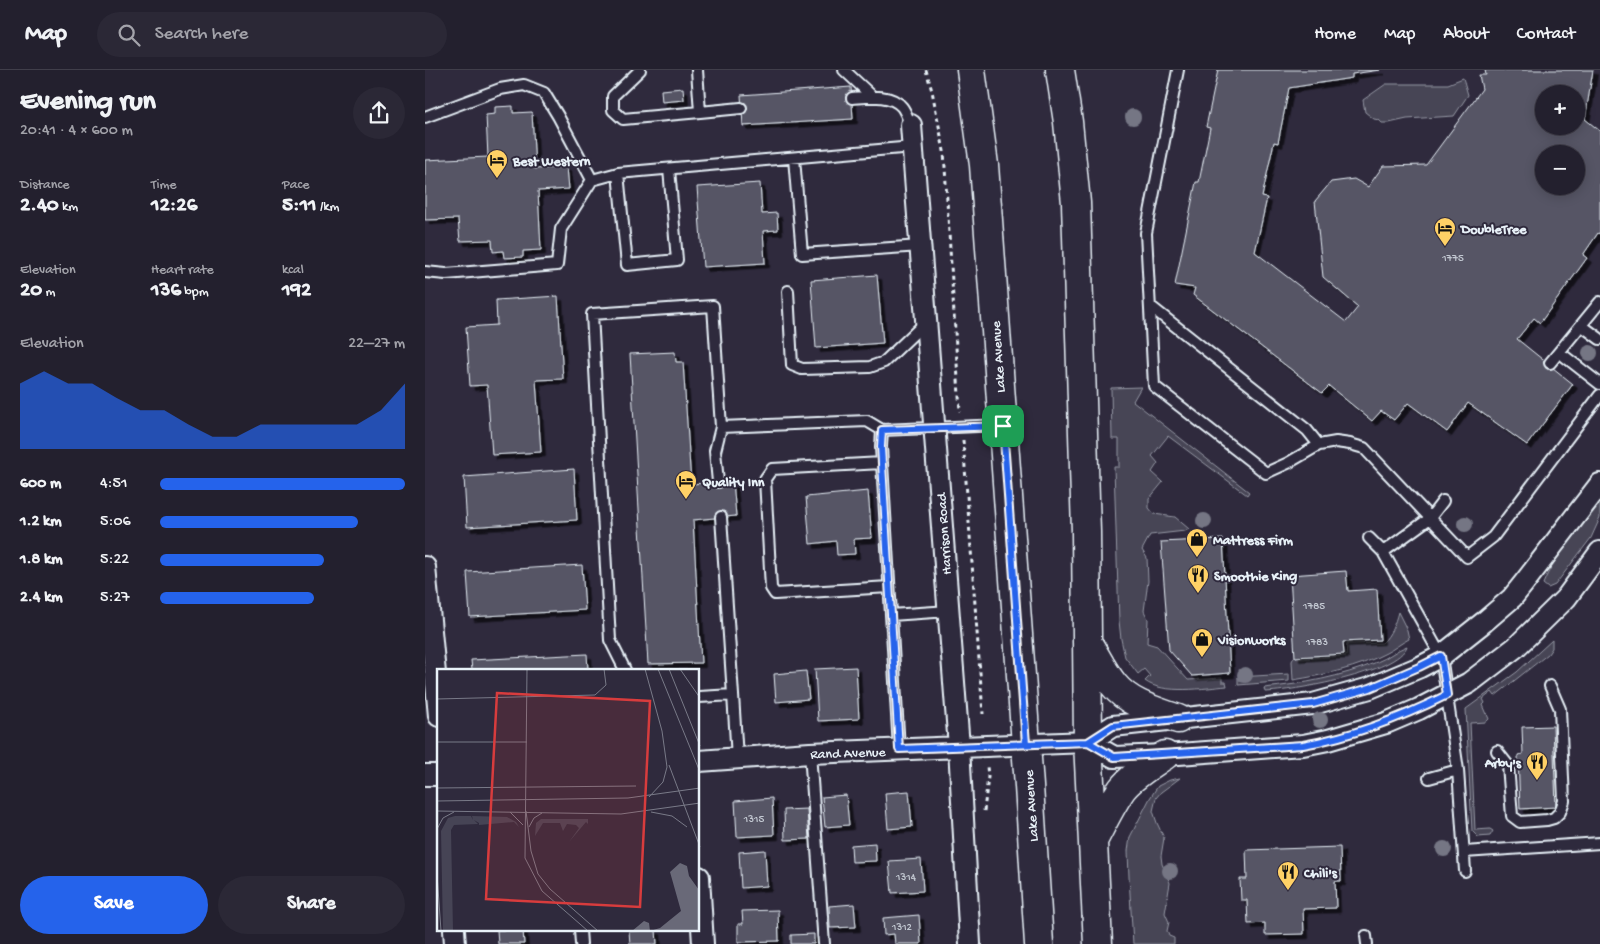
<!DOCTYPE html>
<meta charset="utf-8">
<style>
:root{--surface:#23202e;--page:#2b2836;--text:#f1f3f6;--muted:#a3a3aa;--line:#403e4a;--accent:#2563eb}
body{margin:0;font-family:"Gochi Hand",sans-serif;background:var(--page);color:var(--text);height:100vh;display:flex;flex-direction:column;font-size:19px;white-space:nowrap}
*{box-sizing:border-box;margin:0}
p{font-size:16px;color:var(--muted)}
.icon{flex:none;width:28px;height:28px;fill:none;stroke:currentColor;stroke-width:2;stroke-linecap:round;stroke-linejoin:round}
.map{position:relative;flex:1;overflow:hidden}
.drawer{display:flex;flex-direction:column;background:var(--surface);width:425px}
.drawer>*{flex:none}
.controls{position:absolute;left:1110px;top:15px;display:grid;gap:10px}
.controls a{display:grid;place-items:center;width:50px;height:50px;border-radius:50%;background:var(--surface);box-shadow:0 2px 12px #0003,0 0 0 1px var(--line);font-size:25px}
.pin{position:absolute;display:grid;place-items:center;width:42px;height:42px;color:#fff;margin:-21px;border-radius:10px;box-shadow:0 2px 8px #0006}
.round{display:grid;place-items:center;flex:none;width:52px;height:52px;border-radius:26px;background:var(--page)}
.overview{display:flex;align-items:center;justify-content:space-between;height:85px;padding:0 20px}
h1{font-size:28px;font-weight:700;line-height:38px}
.metrics{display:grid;grid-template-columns:repeat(3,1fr);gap:8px;height:85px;padding:5px 20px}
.metrics div{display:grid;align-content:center}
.metrics b{font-size:21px;font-weight:700}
.metrics small{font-size:14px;font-weight:400}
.metrics p{font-size:14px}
.chart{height:140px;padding:10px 20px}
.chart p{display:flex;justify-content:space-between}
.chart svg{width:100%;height:90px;margin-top:5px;fill:var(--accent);opacity:.7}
.button{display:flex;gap:10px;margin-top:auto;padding:10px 20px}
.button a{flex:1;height:58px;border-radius:30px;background:var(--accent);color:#fff;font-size:20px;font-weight:700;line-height:58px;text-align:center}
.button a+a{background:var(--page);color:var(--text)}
ul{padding:0 20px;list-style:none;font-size:16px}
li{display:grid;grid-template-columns:80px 60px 1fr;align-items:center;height:38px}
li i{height:12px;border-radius:6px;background:var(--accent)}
header{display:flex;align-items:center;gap:30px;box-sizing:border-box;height:70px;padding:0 25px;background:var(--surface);border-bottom:1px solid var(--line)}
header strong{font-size:24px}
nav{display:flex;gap:28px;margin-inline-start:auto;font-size:18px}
.search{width:350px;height:45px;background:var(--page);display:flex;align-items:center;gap:12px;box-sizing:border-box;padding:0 18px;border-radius:28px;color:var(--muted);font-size:19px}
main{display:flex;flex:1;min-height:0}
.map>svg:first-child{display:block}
</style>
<header>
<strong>Map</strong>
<div class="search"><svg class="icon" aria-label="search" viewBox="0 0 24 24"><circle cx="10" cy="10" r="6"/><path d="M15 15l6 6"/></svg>Search here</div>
<nav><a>Home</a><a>Map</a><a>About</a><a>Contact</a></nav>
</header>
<main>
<section class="drawer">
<div class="overview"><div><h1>Evening run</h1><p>20:41 · 4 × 600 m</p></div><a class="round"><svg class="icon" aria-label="share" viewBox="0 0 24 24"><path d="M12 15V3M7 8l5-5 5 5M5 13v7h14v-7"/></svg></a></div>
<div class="metrics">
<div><p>Distance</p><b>2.40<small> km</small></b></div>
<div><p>Time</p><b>12:26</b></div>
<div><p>Pace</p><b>5:11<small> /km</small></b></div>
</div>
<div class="metrics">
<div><p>Elevation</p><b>20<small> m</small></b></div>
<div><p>Heart rate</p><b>136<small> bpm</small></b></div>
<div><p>kcal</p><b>192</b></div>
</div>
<div class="chart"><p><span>Elevation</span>22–27 m</p>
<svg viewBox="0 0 160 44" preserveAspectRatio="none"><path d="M0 44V12L10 6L20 12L30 12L40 19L50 25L60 25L70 32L80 38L90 38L100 32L110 32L120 32L130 32L140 32L150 25L160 12V44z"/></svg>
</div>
<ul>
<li><b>600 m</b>4:51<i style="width:100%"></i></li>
<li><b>1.2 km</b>5:06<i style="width:81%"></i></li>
<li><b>1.8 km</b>5:22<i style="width:67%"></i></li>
<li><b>2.4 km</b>5:27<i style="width:63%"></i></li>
</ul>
<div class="button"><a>Save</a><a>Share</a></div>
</section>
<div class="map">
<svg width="1175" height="874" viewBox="0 0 1175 874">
<defs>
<filter id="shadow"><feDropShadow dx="4.5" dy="4.5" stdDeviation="0" flood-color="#0009"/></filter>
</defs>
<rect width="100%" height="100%" fill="#2f2a3d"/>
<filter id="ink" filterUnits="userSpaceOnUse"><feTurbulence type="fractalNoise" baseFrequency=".02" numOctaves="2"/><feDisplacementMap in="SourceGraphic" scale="10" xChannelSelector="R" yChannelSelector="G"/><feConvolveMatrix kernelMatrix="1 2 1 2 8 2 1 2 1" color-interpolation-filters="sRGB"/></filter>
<g filter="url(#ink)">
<!-- green -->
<path fill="#464455" stroke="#979aa6" d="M1038,8L1043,25L1029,46L982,49L964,53H957L954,50L949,49L940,42L938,30L961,14H1023Z
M716,317L708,331L824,422L822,425L743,366L727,386L733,393L727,402L738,412L724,429V438L729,444L750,447L764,459L760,461L725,465L717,480L722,488L723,511L719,541L723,549L722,573L732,576L763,610L797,608V612H801L802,616C781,618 738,625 720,611L725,606L719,599L713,604L700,587L696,569L694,551L689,397H694V369H687L686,318Z
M1175,431V448L1166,468L1130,515L1123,518L1118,514C1129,486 1156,456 1175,431Z
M973,542L982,560L984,569C976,573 969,579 961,583C933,598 899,605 868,610L867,591L869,587L874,589L921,586L922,574L957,573C966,565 970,553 973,542Z
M1127,570V578L1123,584L1070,626L1067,622L1058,629L1060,633L1058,635L1064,649L1061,652L1045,653L1050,760L1065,759L1068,761L1065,766L1053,767L1047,761L1041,639L1092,602Z
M982,576C973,603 868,621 840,622L839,618C878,614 916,607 952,592C963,588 971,580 982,576Z
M864,604V611L813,615V607Z
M755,708L736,722L731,728L728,741L732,753L739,768L736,786L737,794L745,813L740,843L744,852L742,861L744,866L749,868V874H708L704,807L703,781L705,767L725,728L733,716L745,710Z"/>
<!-- building -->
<path fill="#575565" stroke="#e8f1f8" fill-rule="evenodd" filter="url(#shadow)" d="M793,0H955L927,4V8L864,18L853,73L849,72L837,127L842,128L830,182L921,252L933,237L898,207L890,131L906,112L929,109L943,117L958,96L1001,95L1057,19L1054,5H1061L1060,0H1168L1160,49L1175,61V164L1173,163L1158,185L1162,188L1115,253L1109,248L1092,269L1148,314L1102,375L1043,333L1022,362L983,333L969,350L956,341L947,351L904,316L897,323L768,225L770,218L750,215L771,112H774L785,58L781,57ZM1119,24H1151V56H1119ZM1119,84H1151V116H1119Z
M426,17L428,49L318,56L316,25Z
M258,18L259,30L237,32L236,20Z
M88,36V43L107,42L110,99L142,97L144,119L113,121L116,180L98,181V187L79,188L78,181L68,182L67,170L35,171L33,149L0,150V90L63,87L61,45L70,44V37Z
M335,113L337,144L352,143L353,160L338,161L340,193L278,197L272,117Z
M452,205L458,273L391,278L386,210Z
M133,226L138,309L111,310L116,382L67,385L62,315L45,316L41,257L72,255L71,230Z
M250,282L251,292H258L266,414L308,411L311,446L268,450L276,593L223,594L205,284Z
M149,399L152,450L42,457L39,407Z
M443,421L447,468L429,469L430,484L412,485L411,471L385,474L381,427Z
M798,469L805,603L767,606L744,580L736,472Z
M157,495L160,540L45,547L42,502Z
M921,501L923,521L952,519L955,570L918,572L919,584L870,587L865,505Z
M162,584L163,600H47L46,590Z
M431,597L434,649L393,651L390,599Z
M381,601L384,629L351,632L349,604Z
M1128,656L1131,737L1095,739L1093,685L1098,684L1097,657Z
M484,721L487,757L463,759L460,723Z
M421,725L424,755L400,757L397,727Z
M347,728L349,765L312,767L310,731Z
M382,739L384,769L360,770L359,740Z
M450,773L451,791L427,792L426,775Z
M915,777L916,811H910L911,838L878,839L879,864L840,865V853L823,854L822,830H816L815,809H822L821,780Z
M340,780L342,816L316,818L314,782Z
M496,789L498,821L467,823L464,791Z
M429,834L431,857L405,858L404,836Z
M353,840L354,871L313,872V854H318L317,841Z
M494,845L496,874H470L469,864L459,865L458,848Z
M72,860H98L99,874H73Z
M231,860L232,874H205L204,861Z
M389,864V874H366V865Z"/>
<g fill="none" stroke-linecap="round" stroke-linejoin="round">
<!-- service casing -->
<g stroke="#e8f1f8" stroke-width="14">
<path id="service" d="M215,0L188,26V40L198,49L275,42L272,0
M419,0L448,27
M753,0L721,163L729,316L841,403L863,393L894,375L911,372L925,374L939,378L1042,487L1068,467L1175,325
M427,28C442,27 466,23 477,37C481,42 483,50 486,55
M275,42L316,38
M0,47L75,19L99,15L119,23L133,46L167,110
M369,88L377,184L496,176
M244,99L252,190L202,195L193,103C291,94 390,86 488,77
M0,202L21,204L132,195L136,159L167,110L193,103
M363,221L367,295L377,299L445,297L459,292L501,252
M725,236L882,360L894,375
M1156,255L1175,269
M1134,282L1175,314
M1125,293L1175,232
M457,360L456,377L457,393L474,679
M457,393L347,399L340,409L346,518L350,524L464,517
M293,412L290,381L296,357
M944,468L958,482L1016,586L1033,700L1040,801
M958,482L1005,448L1018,431
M466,545L524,541
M200,600L185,570L167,244L288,236L296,357L442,351L457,360L577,355
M308,625L312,688
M274,627L308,625L296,447
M1072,681L1083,695L1087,746L1095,752L1122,750L1129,748L1135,742L1139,731L1135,639L1125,616
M385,683L399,874
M1004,708L1033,700
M1039,782L1175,773
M155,860L156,874
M941,866L942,874"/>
</g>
<!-- minor casing -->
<g stroke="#e8f1f8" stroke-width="24">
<path id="minor" d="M486,55L534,677L545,874
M0,497L14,646
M663,672L688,656L888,634L945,618L995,597L1016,586L1059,552L1087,528L1099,513L1175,414
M663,672L689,687L740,685L878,675L903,670L961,653L994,639L1044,613L1091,577L1141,528L1175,482
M274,691L385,683L663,672
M0,705H14
M274,807L278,874
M29,860L30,874"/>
</g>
<!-- primary casing -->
<g stroke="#e8f1f8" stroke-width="31">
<path id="primary" d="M546,0L559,95L604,716L614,874
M635,0L643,52L651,133L661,462L663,672L673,874
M662,572C671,586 678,602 689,615C704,634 731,641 753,649
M668,771C677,754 686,735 697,719C708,705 726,695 740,685"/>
</g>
<!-- path -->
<path stroke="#e8f1f8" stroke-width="3" stroke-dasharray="4 4" stroke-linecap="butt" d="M501,0L507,21L519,81L535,342
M538,370L558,644
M559,741L563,707L562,696"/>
<!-- service -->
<use href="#service" stroke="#2f2a3d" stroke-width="10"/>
<!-- minor -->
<use href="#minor" stroke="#2f2a3d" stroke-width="20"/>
<!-- primary -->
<use href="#primary" stroke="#2f2a3d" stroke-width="28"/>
</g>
<!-- trees -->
<g fill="#757684">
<circle cx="708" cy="47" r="8"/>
<circle cx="1165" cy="283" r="8"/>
<circle cx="779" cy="451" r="8"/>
<circle cx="1040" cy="454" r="8"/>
<circle cx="820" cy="605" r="8"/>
<circle cx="895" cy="650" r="8"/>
<circle cx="1019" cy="779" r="8"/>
<circle cx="745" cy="801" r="8"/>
</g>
</g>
<g fill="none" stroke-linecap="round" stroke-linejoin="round" filter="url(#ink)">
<!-- route casing -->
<g stroke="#fff" stroke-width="10">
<path id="route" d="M578,356L457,360L456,377L474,679L663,672L689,687L878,675C929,666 976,648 1022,625L1016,586L994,597L945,618L888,634L688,656L663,672L601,674L578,356"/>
</g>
<!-- route -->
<use href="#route" stroke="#2563eb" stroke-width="6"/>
</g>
<!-- icons -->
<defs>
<g id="hotel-pin" transform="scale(1.125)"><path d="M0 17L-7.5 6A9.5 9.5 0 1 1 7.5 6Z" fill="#ffd166" stroke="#2f2a3d"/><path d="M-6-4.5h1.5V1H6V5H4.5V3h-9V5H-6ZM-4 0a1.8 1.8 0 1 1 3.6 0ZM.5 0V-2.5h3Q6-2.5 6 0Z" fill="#111"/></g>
<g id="shop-pin" transform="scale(1.125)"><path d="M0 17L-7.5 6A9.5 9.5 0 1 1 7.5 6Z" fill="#ffd166" stroke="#2f2a3d"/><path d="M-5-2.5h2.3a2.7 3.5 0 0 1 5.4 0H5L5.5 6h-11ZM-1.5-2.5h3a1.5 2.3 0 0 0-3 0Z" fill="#111"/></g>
<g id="restaurant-pin" transform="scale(1.125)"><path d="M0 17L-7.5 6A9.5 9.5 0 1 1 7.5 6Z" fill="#ffd166" stroke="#2f2a3d"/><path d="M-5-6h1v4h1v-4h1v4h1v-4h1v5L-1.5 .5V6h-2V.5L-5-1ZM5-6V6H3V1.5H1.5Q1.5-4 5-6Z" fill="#111"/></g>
</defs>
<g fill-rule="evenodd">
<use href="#hotel-pin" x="72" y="90"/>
<use href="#hotel-pin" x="1020" y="158"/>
<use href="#hotel-pin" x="261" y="411"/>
<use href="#shop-pin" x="772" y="469"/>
<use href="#restaurant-pin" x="773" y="505"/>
<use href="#shop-pin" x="777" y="569"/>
<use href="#restaurant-pin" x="1112" y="692"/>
<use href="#restaurant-pin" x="863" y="802"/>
</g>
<g text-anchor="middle" stroke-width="4" stroke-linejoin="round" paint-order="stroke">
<!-- number labels -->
<g font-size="11" fill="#c4cad3">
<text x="1028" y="191">1775</text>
<text x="889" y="539">1785</text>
<text x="892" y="575">1783</text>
<text x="329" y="752">1315</text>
<text x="481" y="810">1314</text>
<text x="477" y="860">1312</text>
</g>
<!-- poi labels -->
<g font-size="14" font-weight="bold" fill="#e8f1f8" stroke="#2f2a3d" text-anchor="start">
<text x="88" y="95">Best Western</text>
<text x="1036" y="163">DoubleTree</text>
<text x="277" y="416">Quality Inn</text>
<text x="788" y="474">Mattress Firm</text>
<text x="789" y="510">Smoothie King</text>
<text x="793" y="574">Visionworks</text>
<text x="1096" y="697" text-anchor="end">Arby's</text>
<text x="879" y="807">Chili's</text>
</g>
<!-- street labels -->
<g font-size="14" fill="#e8f1f8" stroke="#2f2a3d">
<text transform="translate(572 287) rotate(-94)" y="5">Lake Avenue</text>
<text transform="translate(518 464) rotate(-94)" y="5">Harrison Road</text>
<text transform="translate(423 682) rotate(-2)" y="5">Rand Avenue</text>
<text transform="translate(605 736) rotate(-94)" y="5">Lake Avenue</text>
</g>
</g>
<!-- overview -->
<g transform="translate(12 599)">
<rect width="262" height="262" fill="#2f2a3d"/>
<path d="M18,147H34L36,151L35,147L70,148L79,153L82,158L77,153L42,156V154L37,151L41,155L17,156L14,161L16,262H6L4,162L11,149ZM104,150H151V155L149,153L132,173L142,159L139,156L130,155L126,162L123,154H106L98,167L99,154Z" fill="#464455"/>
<path d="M243,194L250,197L252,207L262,221V262H195L207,252L212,254L213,262L223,259L244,242L233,203Z" fill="#696978"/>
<path fill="none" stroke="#797a88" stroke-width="1" d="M90,0L88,189L105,222L151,262M208,0L225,62L230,98L226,113L212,128M221,0L263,103M232,0L263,77M243,0L263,29M0,30L158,26L169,16L167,0M0,73H90M232,96L263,178M0,119L199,117M0,132L191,129L263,119M0,142L184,145L263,134M89,142L94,182L101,205L113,220L161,262M73,143L86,156M214,143L235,147L250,158M92,158L97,149L105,144M0,160L6,149L17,143M0,205L4,262"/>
<path fill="#d83c3d" fill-opacity="0.15" stroke="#d83c3d" stroke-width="2.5" d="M60,24L213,32L203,238L49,230Z"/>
<rect width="262" height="262" fill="none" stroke="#e8f1f8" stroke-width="2.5"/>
</g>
</svg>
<div class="controls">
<a>+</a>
<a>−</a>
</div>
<div class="pin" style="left:578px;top:356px;background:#1e9e55"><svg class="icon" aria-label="arrive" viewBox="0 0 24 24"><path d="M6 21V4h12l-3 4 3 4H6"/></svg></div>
</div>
</main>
